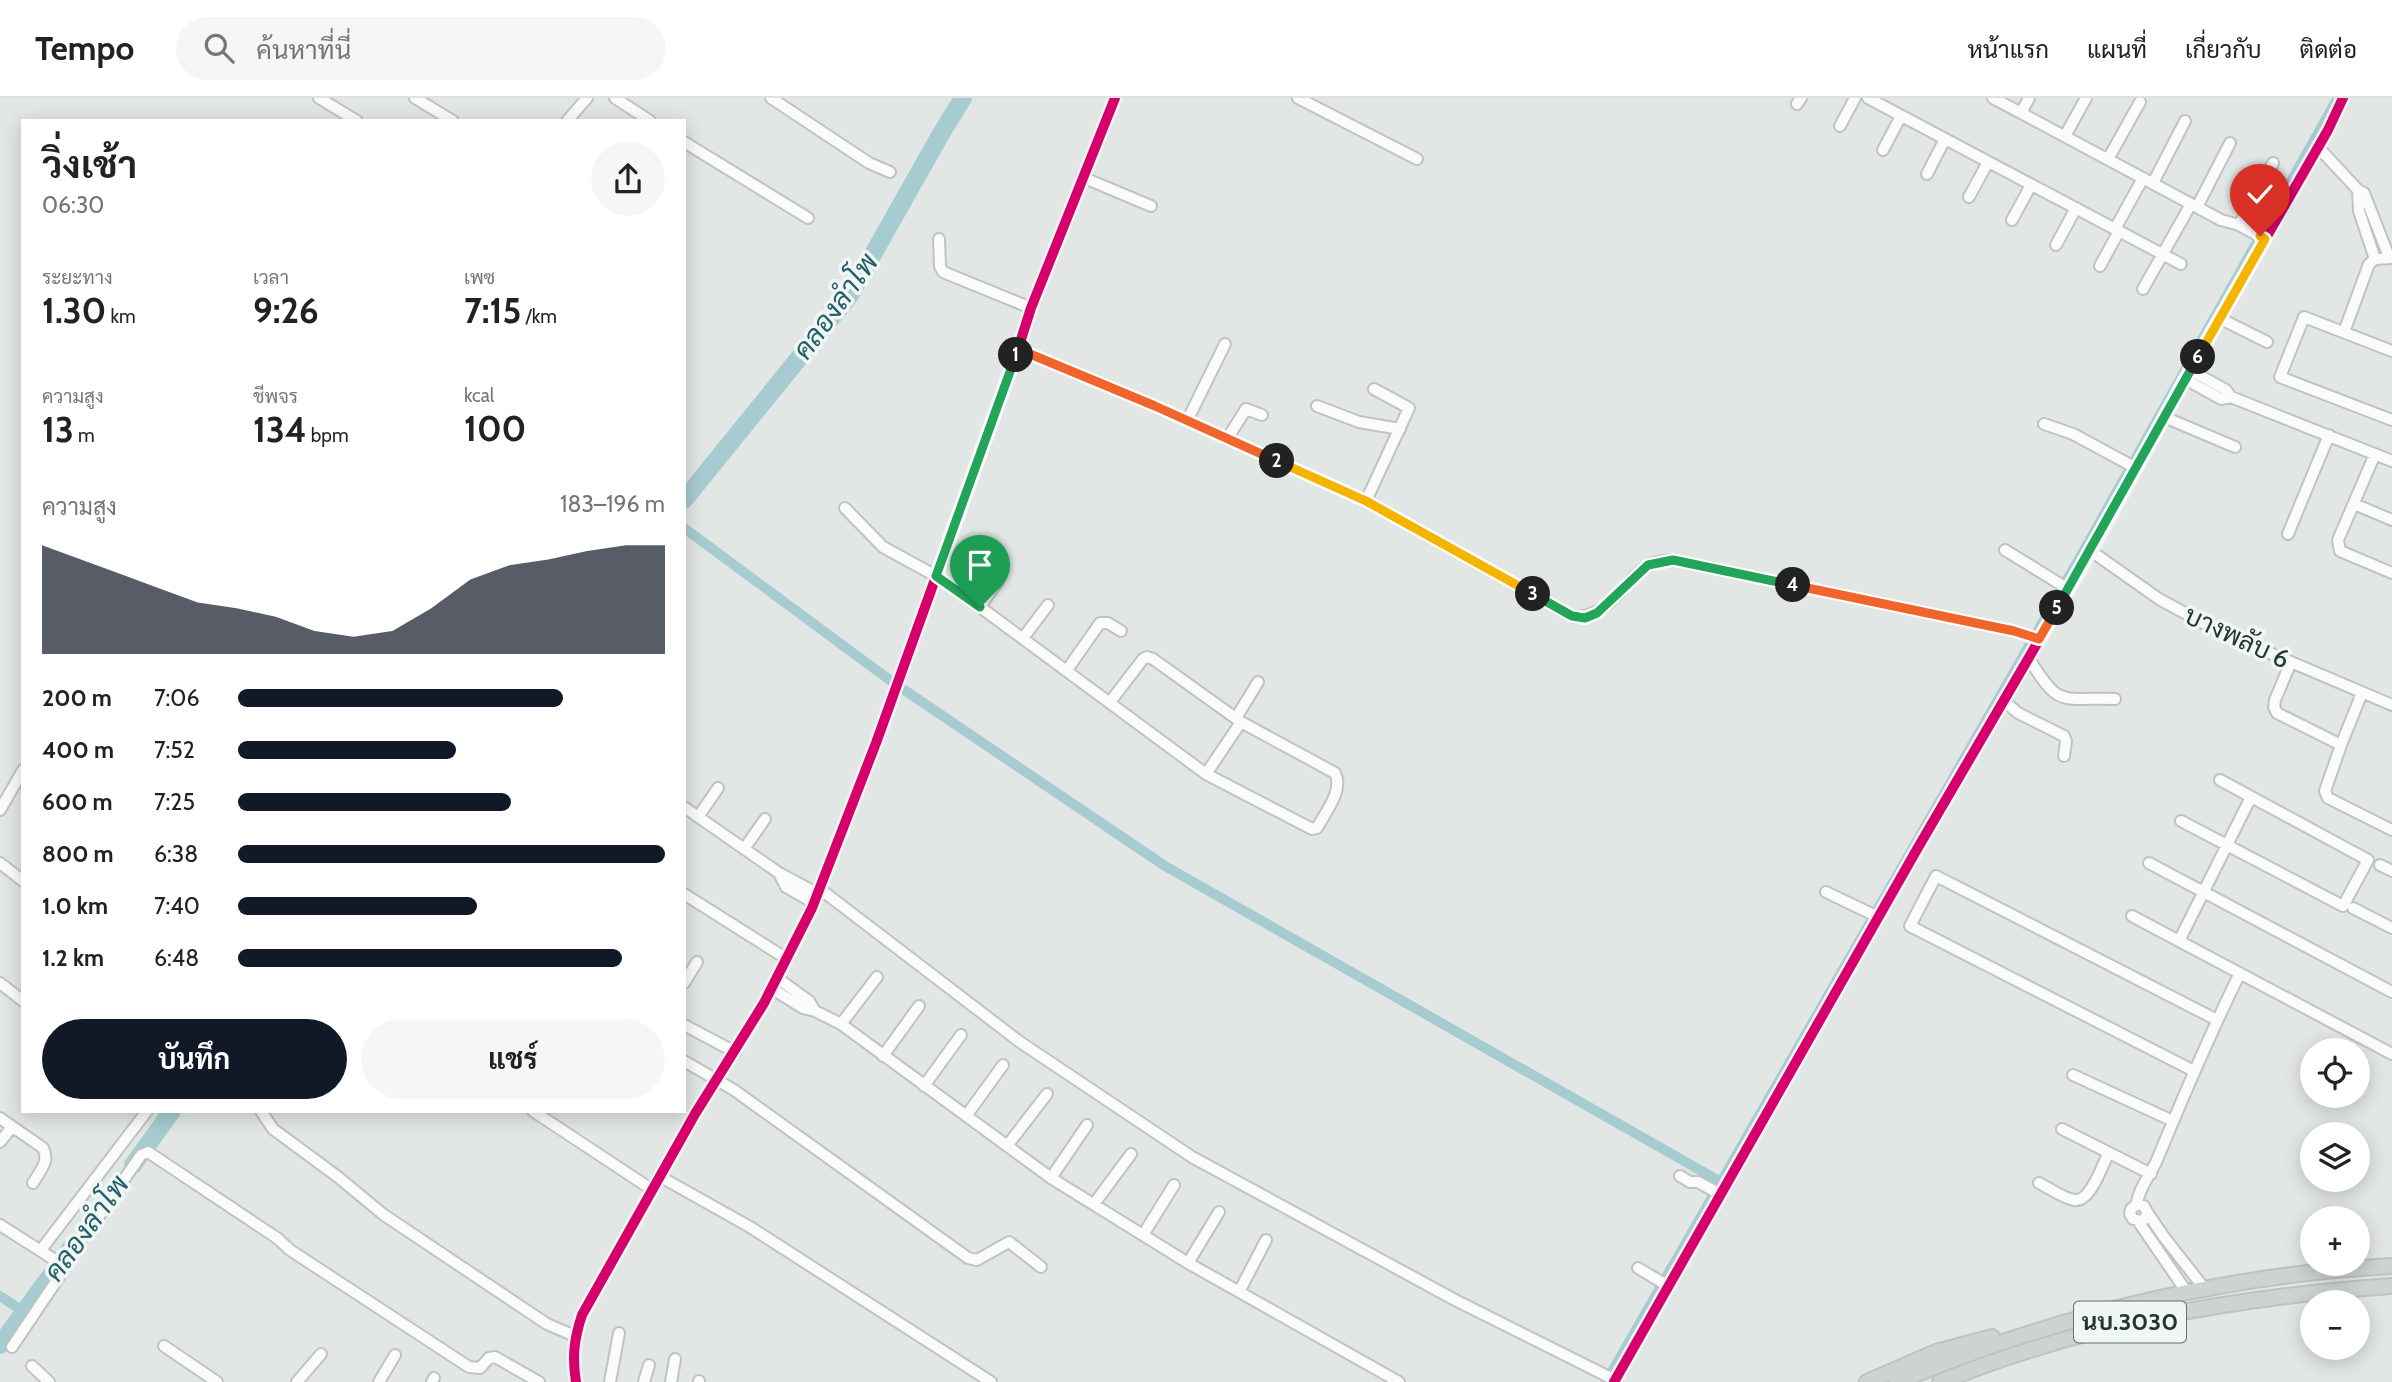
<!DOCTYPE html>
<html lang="th">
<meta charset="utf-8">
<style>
:root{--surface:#fff;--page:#f6f6f6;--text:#222;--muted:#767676;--line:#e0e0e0;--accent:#111827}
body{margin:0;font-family:Cabin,Sarabun,sans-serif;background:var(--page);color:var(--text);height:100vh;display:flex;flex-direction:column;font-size:26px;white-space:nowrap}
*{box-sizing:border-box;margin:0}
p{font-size:23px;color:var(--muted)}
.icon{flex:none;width:38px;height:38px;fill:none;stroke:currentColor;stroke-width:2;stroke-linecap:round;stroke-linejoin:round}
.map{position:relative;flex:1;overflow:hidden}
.side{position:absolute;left:21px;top:21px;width:665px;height:994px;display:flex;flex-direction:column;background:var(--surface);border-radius:0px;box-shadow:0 4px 18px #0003}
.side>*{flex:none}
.tools{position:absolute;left:2300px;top:940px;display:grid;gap:14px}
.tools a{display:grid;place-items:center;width:70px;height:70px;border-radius:50%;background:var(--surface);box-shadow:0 4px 18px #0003;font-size:35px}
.pin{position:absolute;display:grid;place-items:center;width:60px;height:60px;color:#fff;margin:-72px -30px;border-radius:50% 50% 50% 0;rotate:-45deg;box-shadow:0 0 7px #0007}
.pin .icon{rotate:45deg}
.km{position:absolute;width:35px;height:35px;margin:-18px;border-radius:50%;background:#222;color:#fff;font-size:19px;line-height:35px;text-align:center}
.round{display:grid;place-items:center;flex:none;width:74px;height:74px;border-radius:37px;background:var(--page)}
.summary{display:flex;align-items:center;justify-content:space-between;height:119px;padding:0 21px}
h1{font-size:38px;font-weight:700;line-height:52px}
.metrics{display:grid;grid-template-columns:repeat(3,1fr);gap:10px;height:119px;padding:7px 21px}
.metrics div{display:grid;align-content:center}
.metrics b{font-size:35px;font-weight:700}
.metrics small{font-size:19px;font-weight:400}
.metrics p{font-size:19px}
.chart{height:196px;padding:14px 21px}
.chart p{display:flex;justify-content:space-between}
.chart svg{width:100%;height:126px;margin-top:7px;fill:var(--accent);opacity:.7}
.cta{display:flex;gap:14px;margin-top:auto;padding:14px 21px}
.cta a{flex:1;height:80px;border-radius:42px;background:var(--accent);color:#fff;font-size:28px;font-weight:700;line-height:80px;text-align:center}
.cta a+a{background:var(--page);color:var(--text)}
ul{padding:0 21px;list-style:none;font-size:23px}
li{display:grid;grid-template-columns:112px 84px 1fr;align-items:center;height:52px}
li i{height:18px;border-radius:9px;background:var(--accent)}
header{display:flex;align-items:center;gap:42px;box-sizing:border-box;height:98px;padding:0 35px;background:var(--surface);border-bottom:2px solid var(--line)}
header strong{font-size:33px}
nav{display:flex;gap:38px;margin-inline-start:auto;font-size:24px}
.search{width:490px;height:63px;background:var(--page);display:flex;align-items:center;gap:18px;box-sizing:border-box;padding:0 24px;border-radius:38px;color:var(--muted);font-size:26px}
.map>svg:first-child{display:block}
</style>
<header>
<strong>Tempo</strong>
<div class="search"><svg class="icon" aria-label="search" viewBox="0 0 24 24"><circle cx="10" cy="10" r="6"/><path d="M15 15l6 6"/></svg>ค้นหาที่นี่</div>
<nav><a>หน้าแรก</a><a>แผนที่</a><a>เกี่ยวกับ</a><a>ติดต่อ</a></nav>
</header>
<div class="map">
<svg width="2392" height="1284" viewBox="0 0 2392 1284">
<rect width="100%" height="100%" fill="#e2e7e5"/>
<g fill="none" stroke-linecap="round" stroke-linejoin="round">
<!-- canal -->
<path stroke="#a6cbd1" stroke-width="10" d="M684,430L891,583L1165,768L1721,1084
M0,1198L24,1214
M1606,1284L2083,454L2336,3"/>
<!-- river -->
<path stroke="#a6cbd1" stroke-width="18" d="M684,402L850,197L942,34L963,0
M133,1067L172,1013
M0,1247L70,1151"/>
<!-- minor casing -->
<g stroke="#bfc4c2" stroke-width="14">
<path id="minor" d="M319,0L357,23
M415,0L453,23
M615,0L650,23
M771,0L869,65L890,74
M1298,0L1417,61
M1868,0L2181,166
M1993,0L2221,122L2239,127L2265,141
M1797,6L1801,0
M2021,15L2029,0
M567,23L587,0
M1840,28L1855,0
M2065,38L2086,0
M684,44L808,120
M2318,49L2358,92L2364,95L2389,159
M1883,52L1901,18
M2108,61L2140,4
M1927,76L1945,41
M1082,79L1151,108
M2153,85L2185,23
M2358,92L2359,113L2375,161
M1969,99L1988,64
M2197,109L2230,45
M2012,122L2031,87
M2239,127L2273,65
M2115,131L2143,80
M939,141L940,168L943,174L1031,210
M2056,147L2076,110
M2100,168L2119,133
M2143,191L2191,106
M2219,220L2267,244
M2344,234L2369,166L2375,161L2392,160
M1018,251L1155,308L1366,403L1572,518C1605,523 1623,485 1647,468C1654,463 1664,463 1673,462L2014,533L2039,541
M2392,253L2304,219L2280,279L2392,322
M2190,272L2226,292L2231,299
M2185,281L2221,301L2231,299L2392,363
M1317,308L1359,324L1400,331
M2164,319L2235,349
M1187,323L1225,246
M2044,326L2073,336L2136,370
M1227,341L1246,311L1262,317
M2375,356L2338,442L2340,453L2392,475
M1366,403L1409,310L1374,291
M2354,406L2392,422
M845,410L883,449L936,478L980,509L1206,676L1312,731L1317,730C1325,715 1344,692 1335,675L1241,624L1153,561L1147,559L1143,561L1110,604
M2288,436L2329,337
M2005,452L2068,491
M2091,453L2159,501L2218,533L2392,607
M980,509L997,484
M1023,540L1048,507
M2028,559C2060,611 2059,599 2115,601
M2291,564L2275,602L2274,609L2277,615L2341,647
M1067,572L1100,525H1108L1121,533
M2362,595L2341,647L2325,693L2328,700L2392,732
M2003,602L2018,615L2064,638L2066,643L2064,658
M1236,620L1258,584
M1206,676L1241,624
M684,709L779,775
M0,712L23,672
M698,719L718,690
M2181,723L2343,808L2368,762L2220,682
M744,751L765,721
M0,765L23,783
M2149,765L2392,894
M2380,767L2392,773
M820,791L1020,944L1192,1059L1457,1203L1615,1282
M1826,794L1878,819
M684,796L787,861
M814,805L786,789L779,775L818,796
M2353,810L2392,830
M2132,818L2392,956
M2179,843L2251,699
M0,885L23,903
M684,885L697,864
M771,890L803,910L815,913L809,903L777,880
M815,913L841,926L1051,1080L1188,1165L1399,1284
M841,926L877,879
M684,927L735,954
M883,958L919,908
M684,963L734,992L968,1160L977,1162L1009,1144L1041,1169
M2194,973L1910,828L1936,778L2217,922
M2073,977L2173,1023
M924,988L961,937
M261,1013L273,1031L338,1079L384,1117L547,1226L575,1238
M533,1013L651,1091
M966,1018L1003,967
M0,1020L43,1050C50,1063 40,1073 33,1085
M2062,1031L2151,1076
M0,1044L12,1029
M1007,1048L1047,996
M659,1078L750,1129L991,1284
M1680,1078L1690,1084H1698L1720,1096
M1051,1080L1087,1027
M2039,1085C2049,1090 2063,1100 2074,1102C2090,1105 2102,1068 2108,1056
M1094,1106L1131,1056
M2137,1106L2144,1108L2147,1114L2146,1120L2141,1123L2133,1121L2130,1116L2131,1111L2137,1106C2138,1091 2151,1076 2157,1062C2183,999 2210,936 2240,875
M2147,1114L2164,1139L2204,1190
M2138,1123L2186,1193
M0,1127L66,1169
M1143,1137L1174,1087
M41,1152L147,1013
M1188,1165L1219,1114
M1638,1170L1668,1188
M1239,1194L1266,1142
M164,1248L217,1284
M12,1249L59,1179L82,1139L90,1131L141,1057L148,1054L277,1140L290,1152L469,1269L480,1270L489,1260L495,1259L539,1284
M32,1268L49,1284
M297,1284L321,1256
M379,1284L395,1257
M432,1284L434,1280
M576,1284C572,1259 574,1241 582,1217L695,1016L764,905L812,810L876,645L1018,251L1031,210L1115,0
M610,1284L619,1235
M644,1284L649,1267
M671,1284L675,1261
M699,1284V1283
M1614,1284L1916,753L2091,453L2190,272L2328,32L2343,0"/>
</g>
<!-- major casing -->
<g stroke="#bcc3c1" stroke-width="18">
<path id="major" d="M1867,1284L1936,1254L1992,1239
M1897,1284C2056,1218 2220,1177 2392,1168
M1940,1284C2087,1225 2235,1199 2392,1188"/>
</g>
<!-- minor -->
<use href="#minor" stroke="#fbfbfb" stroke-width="10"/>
<!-- major -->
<use href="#major" stroke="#ced3d2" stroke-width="14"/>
<!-- cycleway casing -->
<g stroke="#f0f6f3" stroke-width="15">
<path id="cycleway" d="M576,1284C572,1259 574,1241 582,1217L695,1016L764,905L812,810L876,645L1018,251L1031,210L1115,0
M1614,1284L1916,753L2091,453L2190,272L2328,32L2343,0"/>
</g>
<!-- cycleway -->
<use href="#cycleway" stroke="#d6006c" stroke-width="10"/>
</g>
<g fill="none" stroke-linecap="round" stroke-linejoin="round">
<!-- split-1 casing -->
<g stroke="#fff" stroke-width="14">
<path id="split-1" d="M980,509L936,478L1016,257"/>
</g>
<!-- split-2 casing -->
<g stroke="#fff" stroke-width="14">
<path id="split-2" d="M1016,257L1018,251L1155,308L1277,363"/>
</g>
<!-- split-3 casing -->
<g stroke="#fff" stroke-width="14">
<path id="split-3" d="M1277,363L1366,403L1533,496"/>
</g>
<!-- split-4 casing -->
<g stroke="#fff" stroke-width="14">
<path id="split-4" d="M1533,496L1572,518L1585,520L1597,515L1648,467L1673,462L1793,487"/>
</g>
<!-- split-5 casing -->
<g stroke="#fff" stroke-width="14">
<path id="split-5" d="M1793,487L2014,533L2039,541L2057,510"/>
</g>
<!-- split-6 casing -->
<g stroke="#fff" stroke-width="14">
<path id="split-6" d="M2057,510L2198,259"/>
</g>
<!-- split-7 casing -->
<g stroke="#fff" stroke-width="14">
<path id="split-7" d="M2198,259L2265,141L2260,138"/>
</g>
<!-- split-1 -->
<use href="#split-1" stroke="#22a559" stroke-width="9"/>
<!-- split-2 -->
<use href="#split-2" stroke="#f0652b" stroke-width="9"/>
<!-- split-3 -->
<use href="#split-3" stroke="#f5b400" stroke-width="9"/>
<!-- split-4 -->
<use href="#split-4" stroke="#22a559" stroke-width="9"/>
<!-- split-5 -->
<use href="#split-5" stroke="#f0652b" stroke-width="9"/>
<!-- split-6 -->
<use href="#split-6" stroke="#22a559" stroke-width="9"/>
<!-- split-7 -->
<use href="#split-7" stroke="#f5b400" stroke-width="9"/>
</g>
<g text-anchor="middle" stroke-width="7" stroke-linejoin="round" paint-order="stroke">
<!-- shield labels -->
<rect fill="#f0f6f3" stroke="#60706c" stroke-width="2" x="2074" y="1203.5" width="112" height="41" rx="5"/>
<g font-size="24" font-weight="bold" fill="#233732">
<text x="2130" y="1232">นบ.3030</text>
</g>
<!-- street labels -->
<g font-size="26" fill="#233732" stroke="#f0f6f3">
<text transform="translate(2237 539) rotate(25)" y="9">บางพลับ 6</text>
</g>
<!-- water labels -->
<g font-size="28" font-style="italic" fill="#245f6c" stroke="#f0f6f3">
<text transform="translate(835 208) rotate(-54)" y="10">คลองลำโพ</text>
<text transform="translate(86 1130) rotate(-54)" y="10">คลองลำโพ</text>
</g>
</g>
</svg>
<div class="tools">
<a><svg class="icon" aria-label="locate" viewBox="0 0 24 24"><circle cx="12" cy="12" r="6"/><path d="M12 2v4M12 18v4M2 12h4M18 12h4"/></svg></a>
<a><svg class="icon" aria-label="layers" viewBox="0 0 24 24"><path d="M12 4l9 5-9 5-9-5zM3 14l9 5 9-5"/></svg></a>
<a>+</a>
<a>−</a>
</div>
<div class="pin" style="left:980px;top:509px;background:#1e9e55"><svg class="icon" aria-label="arrive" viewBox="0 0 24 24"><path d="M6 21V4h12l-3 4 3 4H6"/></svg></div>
<div class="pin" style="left:2260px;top:138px;background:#d93025"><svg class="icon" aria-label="check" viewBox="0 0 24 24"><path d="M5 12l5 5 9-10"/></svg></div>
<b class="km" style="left:1016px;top:257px">1</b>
<b class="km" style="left:1277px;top:363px">2</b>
<b class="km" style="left:1533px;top:496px">3</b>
<b class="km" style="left:1793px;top:487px">4</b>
<b class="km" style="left:2057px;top:510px">5</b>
<b class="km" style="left:2198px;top:259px">6</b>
<section class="side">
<div class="summary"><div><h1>วิ่งเช้า</h1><p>06:30</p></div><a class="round"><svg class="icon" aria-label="share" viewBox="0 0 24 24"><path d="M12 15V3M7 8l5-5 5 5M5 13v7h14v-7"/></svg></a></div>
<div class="metrics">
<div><p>ระยะทาง</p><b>1.30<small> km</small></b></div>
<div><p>เวลา</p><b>9:26</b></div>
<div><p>เพซ</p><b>7:15<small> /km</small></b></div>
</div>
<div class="metrics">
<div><p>ความสูง</p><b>13<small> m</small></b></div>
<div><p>ชีพจร</p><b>134<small> bpm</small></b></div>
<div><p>kcal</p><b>100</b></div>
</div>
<div class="chart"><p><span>ความสูง</span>183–196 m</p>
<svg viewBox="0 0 160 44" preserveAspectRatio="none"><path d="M0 44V6L10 11L20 16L30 21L40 26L50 28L60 31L70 36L80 38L90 36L100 28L110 18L120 13L130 11L140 8L150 6L160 6V44z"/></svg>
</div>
<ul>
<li><b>200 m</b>7:06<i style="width:76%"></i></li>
<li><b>400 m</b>7:52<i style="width:51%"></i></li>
<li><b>600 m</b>7:25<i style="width:64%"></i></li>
<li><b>800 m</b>6:38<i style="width:100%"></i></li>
<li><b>1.0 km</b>7:40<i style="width:56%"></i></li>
<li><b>1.2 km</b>6:48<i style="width:90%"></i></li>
</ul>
<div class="cta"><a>บันทึก</a><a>แชร์</a></div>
</section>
</div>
